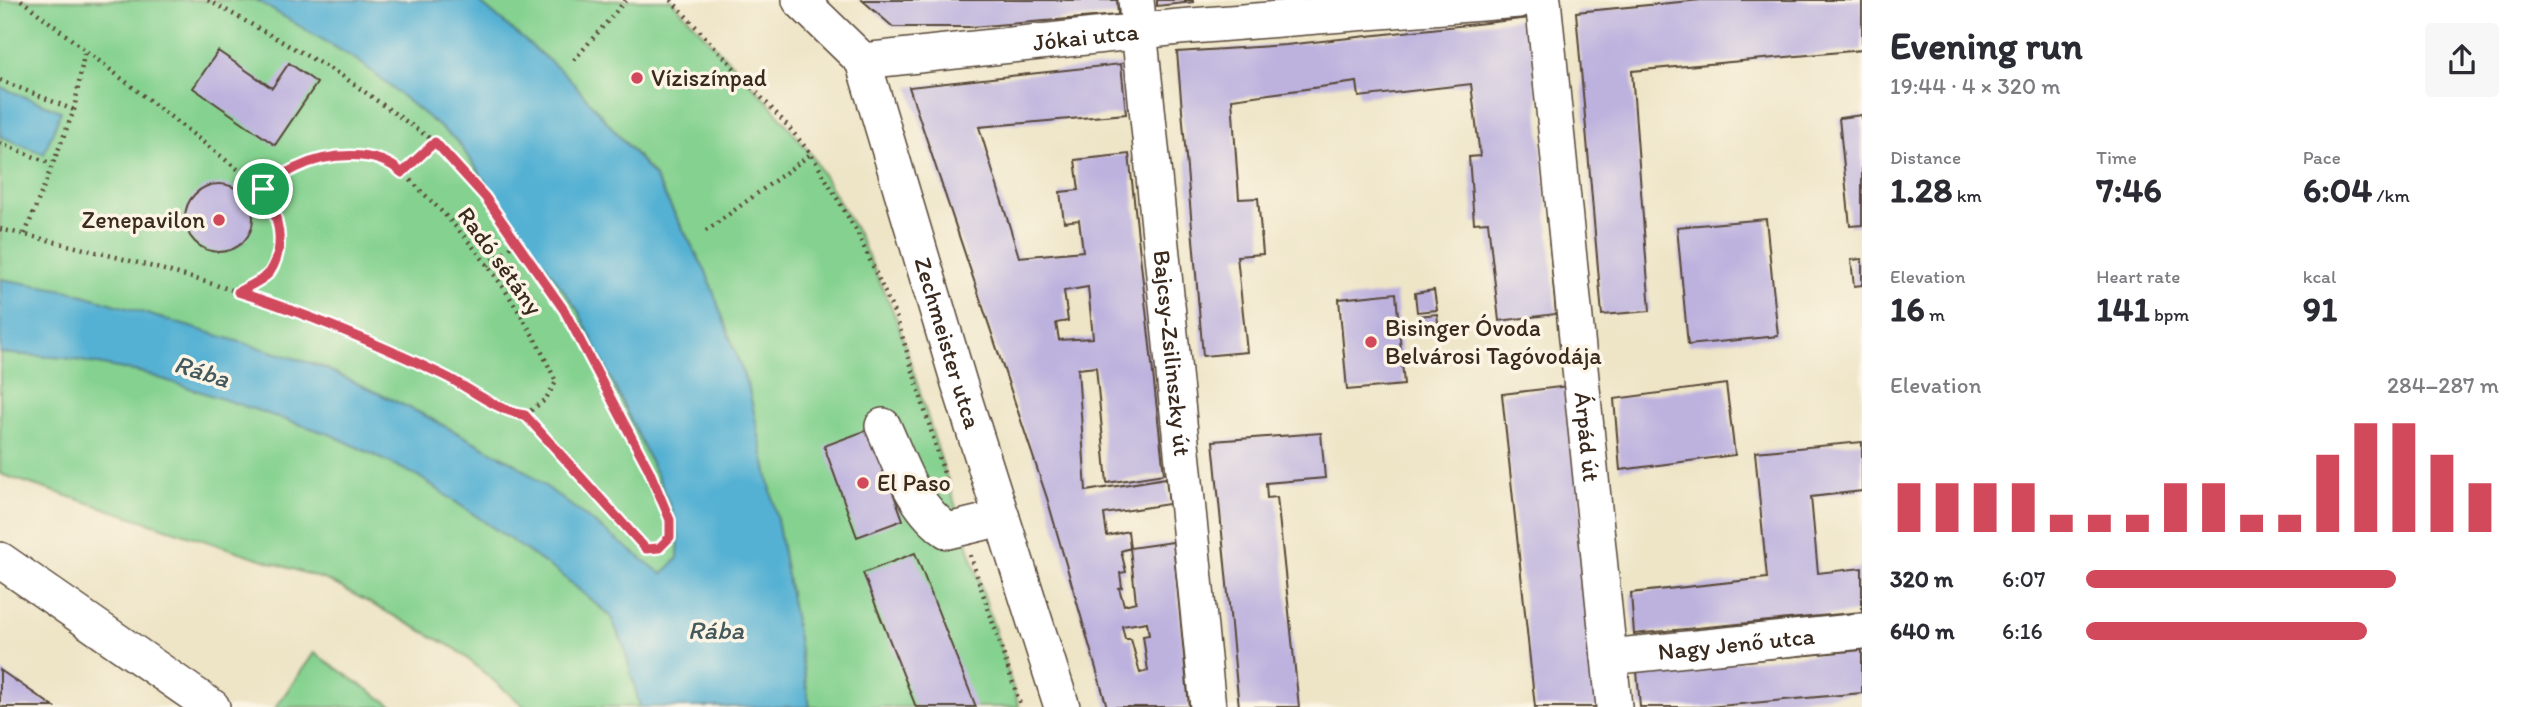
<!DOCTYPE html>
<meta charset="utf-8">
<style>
:root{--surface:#fff;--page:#f7f7f7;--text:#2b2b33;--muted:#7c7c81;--accent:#d1495b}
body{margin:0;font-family:Itim,sans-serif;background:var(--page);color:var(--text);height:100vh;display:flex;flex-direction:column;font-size:26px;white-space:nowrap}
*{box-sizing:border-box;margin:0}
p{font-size:23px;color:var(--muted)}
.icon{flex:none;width:38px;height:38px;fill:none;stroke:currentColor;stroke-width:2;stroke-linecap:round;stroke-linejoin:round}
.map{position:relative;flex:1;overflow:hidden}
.sheet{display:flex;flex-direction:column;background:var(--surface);width:665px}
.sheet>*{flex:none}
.pin{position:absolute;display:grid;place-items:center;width:60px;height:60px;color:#fff;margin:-30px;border:4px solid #fff;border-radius:50%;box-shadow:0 2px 7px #0007}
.round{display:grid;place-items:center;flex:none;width:74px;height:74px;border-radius:7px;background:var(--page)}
.summary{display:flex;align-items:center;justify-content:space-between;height:119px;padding:0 28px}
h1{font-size:38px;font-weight:700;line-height:52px}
.stats{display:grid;grid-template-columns:repeat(3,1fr);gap:10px;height:119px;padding:7px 28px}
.stats div{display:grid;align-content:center}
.stats b{font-size:35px;font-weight:700}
.stats small{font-size:19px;font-weight:400}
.stats p{font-size:19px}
.chart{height:196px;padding:14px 28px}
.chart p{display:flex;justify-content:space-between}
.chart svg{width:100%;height:126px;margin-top:7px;stroke:var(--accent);stroke-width:6}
ul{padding:0 28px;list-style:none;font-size:23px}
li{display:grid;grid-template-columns:112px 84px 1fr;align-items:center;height:52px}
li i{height:18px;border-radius:9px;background:var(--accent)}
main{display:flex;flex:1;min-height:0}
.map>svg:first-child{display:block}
</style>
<main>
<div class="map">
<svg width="1862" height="707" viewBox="0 0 1862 707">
<rect width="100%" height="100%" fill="#fcf5e5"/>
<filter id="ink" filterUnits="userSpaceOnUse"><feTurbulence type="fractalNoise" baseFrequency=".0143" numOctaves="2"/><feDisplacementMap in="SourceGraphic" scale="14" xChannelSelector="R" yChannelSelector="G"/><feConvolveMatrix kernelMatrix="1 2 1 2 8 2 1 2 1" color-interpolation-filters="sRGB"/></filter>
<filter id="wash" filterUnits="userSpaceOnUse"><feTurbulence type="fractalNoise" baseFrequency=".00686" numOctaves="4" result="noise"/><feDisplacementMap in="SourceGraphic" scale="28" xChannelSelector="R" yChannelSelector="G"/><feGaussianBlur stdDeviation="1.57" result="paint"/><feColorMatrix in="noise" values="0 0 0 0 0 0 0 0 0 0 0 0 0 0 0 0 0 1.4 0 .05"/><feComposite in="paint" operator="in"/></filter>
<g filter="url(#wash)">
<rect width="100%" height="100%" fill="#eee5c7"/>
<!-- green -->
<path fill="#85d290" stroke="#607e57" stroke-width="2" d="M0,0H256L360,62L457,141L579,312L662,486L675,520L679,538L678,558L662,575L516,464L420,413L320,366L70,291L0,279Z
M477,0H671L768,102L811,154L858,234L897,320L1019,707H810L776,514L749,390L706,272L654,175L567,76Z
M0,353L66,358L144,373L332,435L418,476L559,573L610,616L624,646L640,707H525L456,649L329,581L0,474Z
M314,653L394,707H276Z"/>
<!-- water -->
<path fill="#55b1d3" stroke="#486e78" stroke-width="2" d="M256,0H477L567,76L654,176L706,272L749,390L776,514L810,707H640L624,646L610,615L559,573L418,476L332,435L144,373L66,358L0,353V279L70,291L320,366L420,413L516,464L662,574L678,558L679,538L675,520L662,486L579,312L457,141L360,62Z
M0,87L61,111L44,154L0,136Z"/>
<g id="blocks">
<!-- building -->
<path fill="#bdb2de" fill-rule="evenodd" d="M862,0H1117L1118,15L971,27H893Z
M1157,0H1193V2L1157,6Z
M1701,0H1862V50L1632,71L1650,311L1602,315L1576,12Z
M1530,18L1556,314L1499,321L1488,222L1474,223L1469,157L1480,156L1471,84L1359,97L1357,82L1232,99L1239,199L1258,198L1263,254L1237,256L1247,352L1203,356L1177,52L1286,45Z
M218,51L272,88L289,63L317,83L275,145L193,88Z
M1121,64L1126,114L979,127L1019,257L1083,251L1079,220L1064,222L1060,192L1079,190L1075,160L1129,154L1164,474L1107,483L1096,367L1078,369L1086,491L1166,478L1169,504L1104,514L1107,536L1128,531L1130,548L1121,551L1126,572L1120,573L1122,587L1119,588L1124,605L1136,602L1130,548L1173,542L1189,707H1107L1047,498L909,87ZM1088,287L1093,338L1059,340L1056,323L1068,321L1064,291ZM1147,622L1149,635L1143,636L1148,671L1140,673L1131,639H1125L1122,626Z
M1862,115V225L1850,226L1839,118Z
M185 218a34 34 0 1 1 68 0a34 34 0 1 1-68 0Z
M1766,219L1778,336L1688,345L1677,227Z
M1862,259V285L1854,286L1851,260Z
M1434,290L1437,310L1417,312L1415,293Z
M1396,293L1404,385L1347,390L1339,299Z
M1437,314L1439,330L1420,332L1418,316Z
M1726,384L1735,455L1620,470L1614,399Z
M1568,386L1602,707H1535L1511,480L1502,394Z
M870,429L903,520L857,537L824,446Z
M1321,433L1325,478L1266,483L1267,498L1277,497L1299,707H1239L1213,441Z
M1862,442V491L1811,497L1818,573L1862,568V612L1634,634L1631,593L1767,578L1755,452Z
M915,553L976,707H916L863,573Z
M1862,650V693L1708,707H1640L1637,671Z
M0,670L54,707H0Z"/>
</g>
</g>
<g filter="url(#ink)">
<use href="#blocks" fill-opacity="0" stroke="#564637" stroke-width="2"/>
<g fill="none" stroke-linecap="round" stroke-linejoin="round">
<!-- minor casing -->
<g stroke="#564637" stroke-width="38">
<g id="minor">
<path id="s1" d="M800,0L863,61L959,383L1062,707"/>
<path id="s2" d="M1136,0L1208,707"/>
<path id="s3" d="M1543,0L1614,707"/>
<path id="s4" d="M863,61L1179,27L1519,0"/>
<path d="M883,426C900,463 913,508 948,531L1002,518"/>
<path d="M0,560L212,707"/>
<path id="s5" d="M1609,657L1862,631"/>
</g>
</g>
<!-- path -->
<path stroke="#564637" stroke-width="4.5" stroke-dasharray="2 5" stroke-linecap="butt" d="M21,0L263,189L275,209L280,247L269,274L239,292
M208,0L341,75L435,142L485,196L564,310L649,470L670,521V537L659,548L646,549L525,415
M671,0L787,125L811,154L858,234L897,319L947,483
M574,60L626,0
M0,80L74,110
M0,143L52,164
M402,172L435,142
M0,229C117,256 236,286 347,331C388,348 430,366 469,387C487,397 504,413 525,415L545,400L556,382C524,310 478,245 421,191C412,182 400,167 389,163C340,147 304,162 263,189
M706,231L811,154
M25,234L74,110L85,49
M487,265L517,242
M970,555L1021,707"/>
<!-- minor -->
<use href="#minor" stroke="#fff" stroke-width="35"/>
</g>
</g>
<g fill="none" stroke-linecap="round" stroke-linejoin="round" filter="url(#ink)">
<!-- route casing -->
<g stroke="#fff" stroke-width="14">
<path id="route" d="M435,142L485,197L564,310L649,470L670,520V537L659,548L646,549L525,415C498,412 469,387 443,375C376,343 309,314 238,292C247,287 264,280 270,272C287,246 278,213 263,189C274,182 284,173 296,168C326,153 376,148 402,173Z"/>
</g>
<!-- route -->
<use href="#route" stroke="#d1495b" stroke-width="9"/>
</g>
<!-- markers -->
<g fill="#d1495b" stroke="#fcf5e5" stroke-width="2.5">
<circle cx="637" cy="78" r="7"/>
<circle cx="219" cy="220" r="7"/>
<circle cx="1371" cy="342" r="7"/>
<circle cx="863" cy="483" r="7"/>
</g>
<g text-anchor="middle" stroke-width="7" stroke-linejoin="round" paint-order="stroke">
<!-- street labels -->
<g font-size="24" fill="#3b2a1e" stroke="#fcf5e5">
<text dy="8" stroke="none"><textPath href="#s4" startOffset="224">Jókai utca</textPath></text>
<text transform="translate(500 261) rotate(54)" y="8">Radó sétány</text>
<text dy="8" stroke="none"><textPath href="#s1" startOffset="382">Zechmeister utca</textPath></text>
<text dy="8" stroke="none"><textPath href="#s2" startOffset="355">Bajcsy-Zsilinszky út</textPath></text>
<text dy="8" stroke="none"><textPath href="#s3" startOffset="439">Árpád út</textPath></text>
<text dy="8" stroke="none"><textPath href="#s5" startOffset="128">Nagy Jenő utca</textPath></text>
</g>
<!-- poi labels -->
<g font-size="24" fill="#3b2a1e" stroke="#fcf5e5" text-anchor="start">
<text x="651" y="86">Víziszínpad</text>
<text x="205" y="228" text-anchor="end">Zenepavilon</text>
<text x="1385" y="336">Bisinger Óvoda<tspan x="1385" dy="28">Belvárosi Tagóvodája</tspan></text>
<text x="877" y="491">El Paso</text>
</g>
<!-- water labels -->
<g font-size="26" font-style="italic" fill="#44595d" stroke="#fcf5e5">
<text transform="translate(202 371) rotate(17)" y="9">Rába</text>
<text x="716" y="639">Rába</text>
</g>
</g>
</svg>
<div class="pin" style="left:263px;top:189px;background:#1e9e55"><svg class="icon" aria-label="arrive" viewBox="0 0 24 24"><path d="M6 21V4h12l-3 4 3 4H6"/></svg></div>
</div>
<section class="sheet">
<div class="summary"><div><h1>Evening run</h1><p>19:44 · 4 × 320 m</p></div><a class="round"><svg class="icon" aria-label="share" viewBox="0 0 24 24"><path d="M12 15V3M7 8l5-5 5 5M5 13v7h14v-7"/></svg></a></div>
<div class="stats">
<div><p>Distance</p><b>1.28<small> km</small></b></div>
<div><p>Time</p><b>7:46</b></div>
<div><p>Pace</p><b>6:04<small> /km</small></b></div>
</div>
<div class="stats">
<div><p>Elevation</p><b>16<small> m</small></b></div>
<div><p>Heart rate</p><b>141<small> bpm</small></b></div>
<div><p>kcal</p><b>91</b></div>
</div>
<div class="chart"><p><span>Elevation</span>284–287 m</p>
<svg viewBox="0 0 160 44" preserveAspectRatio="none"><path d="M5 44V27M15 44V27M25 44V27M35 44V27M45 44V38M55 44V38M65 44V38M75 44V27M85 44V27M95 44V38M105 44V38M115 44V17M125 44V6M135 44V6M145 44V17M155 44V27"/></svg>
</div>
<ul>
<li><b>320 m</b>6:07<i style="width:75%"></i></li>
<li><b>640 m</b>6:16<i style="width:68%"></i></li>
</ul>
</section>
</main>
